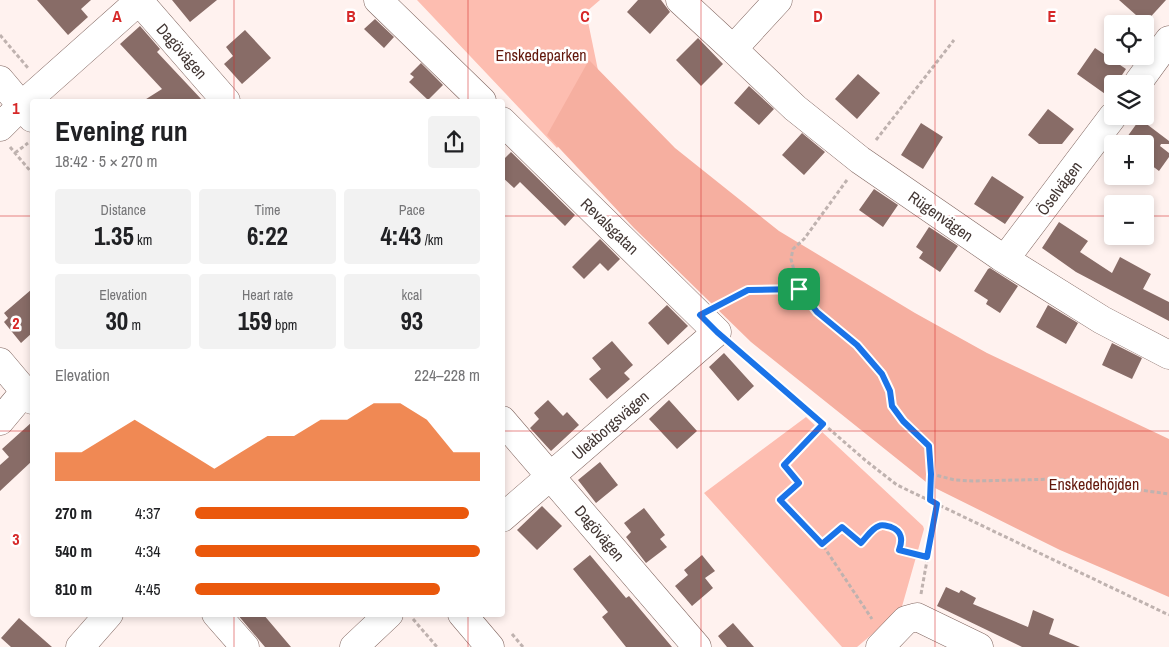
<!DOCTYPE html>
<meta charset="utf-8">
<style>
:root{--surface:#fff;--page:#f2f2f2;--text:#202124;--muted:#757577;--accent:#ea580c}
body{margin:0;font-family:"Archivo Narrow",sans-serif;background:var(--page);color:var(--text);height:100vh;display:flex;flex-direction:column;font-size:19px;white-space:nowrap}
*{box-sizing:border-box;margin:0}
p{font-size:16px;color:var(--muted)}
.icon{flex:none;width:28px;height:28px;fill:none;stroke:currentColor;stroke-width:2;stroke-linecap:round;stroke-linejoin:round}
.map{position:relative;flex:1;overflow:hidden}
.details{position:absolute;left:30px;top:99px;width:475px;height:518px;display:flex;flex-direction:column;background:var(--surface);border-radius:5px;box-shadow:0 2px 8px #0003}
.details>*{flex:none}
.fabs{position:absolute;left:1104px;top:15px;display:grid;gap:10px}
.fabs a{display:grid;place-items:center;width:50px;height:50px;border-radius:5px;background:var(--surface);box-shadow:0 2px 8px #0003;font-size:25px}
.pin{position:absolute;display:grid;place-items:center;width:42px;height:42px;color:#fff;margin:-21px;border-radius:10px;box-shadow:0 2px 8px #0006}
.round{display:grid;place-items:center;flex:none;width:52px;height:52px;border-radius:5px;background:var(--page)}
.head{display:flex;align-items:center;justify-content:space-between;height:85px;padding:0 25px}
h1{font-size:28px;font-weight:700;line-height:38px}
.figures{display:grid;grid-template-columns:repeat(3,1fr);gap:8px;height:85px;padding:5px 25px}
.figures div{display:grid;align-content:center;border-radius:5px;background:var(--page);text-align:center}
.figures b{font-size:25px;font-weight:700}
.figures small{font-size:14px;font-weight:400}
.figures p{font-size:14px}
.chart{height:140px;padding:10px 25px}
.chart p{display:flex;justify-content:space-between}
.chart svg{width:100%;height:90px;margin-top:5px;fill:var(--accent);opacity:.7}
ul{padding:0 25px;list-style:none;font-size:16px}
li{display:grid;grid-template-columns:80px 60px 1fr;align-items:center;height:38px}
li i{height:12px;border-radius:6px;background:var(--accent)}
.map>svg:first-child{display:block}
</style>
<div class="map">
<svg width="1169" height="647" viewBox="0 0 1169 647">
<rect width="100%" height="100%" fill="#fff2ef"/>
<!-- green -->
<path fill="#fdbdb0" d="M417,0H600L586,12L600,80L590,106L557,148Z
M806,417L923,526L924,529L901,610L857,647H842L704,493Z"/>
<!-- forest -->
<path fill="#f6afa0" d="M589,60L675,148L779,231L915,313L987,353L1169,439V597L1060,550L931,486L751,342L634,228L547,135Z"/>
<!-- building -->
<path fill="#886c67" d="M37,0H91L81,9L88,17L68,35Z
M172,0H217L190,22Z
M638,0H661L670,12L650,34L627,12Z
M1119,0H1166L1145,23Z
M375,19L394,37L384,48L364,29Z
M140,26L160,49L157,52L203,101H143L162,89L120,44Z
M245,30L271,58L242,84L224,64L233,56L226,47Z
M698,38L723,64L701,86L676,60Z
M1095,48L1126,69L1116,84H1112V89L1108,96L1077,74Z
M421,63L443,85L428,100L409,82L414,77L410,74Z
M858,74L880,93L857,119L835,99Z
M749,86L774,109L759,125L734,103Z
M1048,109L1074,129L1062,144H1039L1028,135Z
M1140,119L1169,141V144H1161L1160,146L1169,153V157L1159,171L1147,162L1145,165V144H1122Z
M921,123L943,137L923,169L901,155Z
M802,133L825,152L804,175L782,155Z
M511,152L575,215L565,226L520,182L514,188L502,177V161Z
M992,176L1024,197L1005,224L974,204Z
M874,189L898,205L883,227L859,210Z
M1059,222L1088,241L1080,252L1112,273L1120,257L1151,274L1143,289L1169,302V321L1076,272L1042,248Z
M929,227L958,246L940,272L919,258L923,252L916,247Z
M600,239L620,259L608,271L600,263L584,279L572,267Z
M990,268L1018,286L1000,313L986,304L988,300L974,291L988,269Z
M32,289V333L21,343L4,322L8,318L4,313Z
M667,305L688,326L668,345L648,323Z
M1048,305L1078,323L1066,344L1036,327Z
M612,341L633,365L624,373L630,379L607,399L589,379L601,369L592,358Z
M1112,343L1142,358L1132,379L1102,365Z
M724,353L754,386L738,401L709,367Z
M548,400L563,416L567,412L579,425L551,451L530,428L539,419L534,413Z
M669,400L697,431L677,449L649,419Z
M32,422V461L0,491V465L9,457L2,449Z
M600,462L618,485L596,503L578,480Z
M542,506L562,526L537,550L517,530Z
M644,508L665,535L660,539L667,547L646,563L626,537L631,532L624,523Z
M590,555L626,598L629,596L672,647H626L602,617L608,612L573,569Z
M702,555L715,571L705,578L713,588L692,606L675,586L688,575L684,570Z
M946,587L959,593L961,590L976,598L973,604L1028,627L1033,610L1054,619L1049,634L1080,647H1022L937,606Z
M237,614H263L291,647H265Z
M19,618L52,647H11L1,638Z
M733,623L754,647H727L718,636Z"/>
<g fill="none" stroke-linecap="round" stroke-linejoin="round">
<!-- minor casing -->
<g stroke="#7e635d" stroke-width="29">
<path id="minor" d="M378,0L482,101
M680,0L733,49L778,0
M139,1L226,101
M733,49L795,108L860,160L1001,257L1102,320L1169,355
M0,80L32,118
M1137,84L1169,40
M502,121L717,332L502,518
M0,127L22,105L140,0
M1005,259L1113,116
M0,362L32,400
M502,420L697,647
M0,421L25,391
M216,614L245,647
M462,614L490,647
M80,647L109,614
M354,647L389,614
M880,647L906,620L917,617L979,647"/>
</g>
<!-- path -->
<path stroke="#bfb2af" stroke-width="3" stroke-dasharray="4 2.5" stroke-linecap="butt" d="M0,35L28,68
M876,140L954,40
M10,147L32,173
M15,153L28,143
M847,180L804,239L793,249L791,259L799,289L817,312L857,345L882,374L889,391L892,406L903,421L929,446L931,474L930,500
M721,303L748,290L799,289
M735,347L865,460L897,485L1169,615
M823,424L784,465L799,483L780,500L822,544L872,619
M931,474L955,480L973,481L1059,479L1169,494
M822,544L842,527L861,543C866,538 872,528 879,526C882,524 887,526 891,527C902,531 903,540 899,550L927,557
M921,594L937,504
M413,619L437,647
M512,634L523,647"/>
<!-- minor -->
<use href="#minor" stroke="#fff" stroke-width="28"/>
</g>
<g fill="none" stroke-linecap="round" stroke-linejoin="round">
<!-- route casing -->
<g stroke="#fff" stroke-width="10">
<path id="route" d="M799,289L817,312L857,345L882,374L890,391L892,406L903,421L929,446L931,474L930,500L937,504L927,557L899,550C903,540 902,531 891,527C887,526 882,524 879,526C872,528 866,538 861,543L842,527L822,544L780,500L799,483L784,465L823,424L717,332L700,315L748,290Z"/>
</g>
<!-- route -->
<use href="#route" stroke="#1a73e8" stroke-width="6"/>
</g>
<!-- grid -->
<path fill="none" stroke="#d62828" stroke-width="1" stroke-opacity="0.55" d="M234,0V101M468,0V101M701,0V647M935,0V647M0,216H32M502,216H1112M1145,216H1169M0,431H32M502,431H1169M234,614V647M468,614V647"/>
<g text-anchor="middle" stroke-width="5" stroke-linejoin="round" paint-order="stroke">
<!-- street labels -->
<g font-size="16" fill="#423633" stroke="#fff">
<text transform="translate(182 51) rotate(49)" y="6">Dagövägen</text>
<text transform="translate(1059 188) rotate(-53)" y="6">Öselvägen</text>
<text transform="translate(941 216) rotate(35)" y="6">Rügenvägen</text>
<text transform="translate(610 226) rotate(44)" y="6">Revalsgatan</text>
<text transform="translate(610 425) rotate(-41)" y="6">Uleåborgsvägen</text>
<text transform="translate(600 533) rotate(50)" y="6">Dagövägen</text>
</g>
<!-- park labels -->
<g font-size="16" fill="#62170b" stroke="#fff">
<text x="541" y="61">Enskedeparken</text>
<text x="1094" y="490">Enskedehöjden</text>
</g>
</g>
<g font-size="16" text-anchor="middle" font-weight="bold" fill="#d62828" stroke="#fff" stroke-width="5" stroke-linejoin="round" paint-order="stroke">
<text x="117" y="22">A</text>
<text x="351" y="22">B</text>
<text x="585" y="22">C</text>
<text x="818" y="22">D</text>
<text x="1052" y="22">E</text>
<text x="16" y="114">1</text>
<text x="16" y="329">2</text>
<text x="16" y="545">3</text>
</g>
</svg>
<div class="fabs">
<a><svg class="icon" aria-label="locate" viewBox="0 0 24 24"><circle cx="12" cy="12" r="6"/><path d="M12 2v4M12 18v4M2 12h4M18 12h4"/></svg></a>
<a><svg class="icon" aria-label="layers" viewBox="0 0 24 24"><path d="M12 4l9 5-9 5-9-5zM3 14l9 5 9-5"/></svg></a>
<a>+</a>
<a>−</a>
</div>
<div class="pin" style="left:799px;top:289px;background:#1e9e55"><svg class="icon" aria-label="arrive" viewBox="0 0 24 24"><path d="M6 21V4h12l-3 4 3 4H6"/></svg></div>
<section class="details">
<div class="head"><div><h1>Evening run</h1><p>18:42 · 5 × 270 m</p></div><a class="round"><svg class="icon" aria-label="share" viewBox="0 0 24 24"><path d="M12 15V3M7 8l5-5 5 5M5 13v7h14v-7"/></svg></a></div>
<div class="figures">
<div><p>Distance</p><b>1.35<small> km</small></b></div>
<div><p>Time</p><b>6:22</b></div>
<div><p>Pace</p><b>4:43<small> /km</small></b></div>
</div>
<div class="figures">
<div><p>Elevation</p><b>30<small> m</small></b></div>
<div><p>Heart rate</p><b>159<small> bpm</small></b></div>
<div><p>kcal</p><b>93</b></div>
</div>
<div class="chart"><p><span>Elevation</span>224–228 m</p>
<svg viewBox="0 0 160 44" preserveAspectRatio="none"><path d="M0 44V30L10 30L20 22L30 14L40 22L50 30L60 38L70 30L80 22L90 22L100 14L110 14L120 6L130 6L140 14L150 30L160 30V44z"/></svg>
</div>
<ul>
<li><b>270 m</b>4:37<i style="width:96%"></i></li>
<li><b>540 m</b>4:34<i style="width:100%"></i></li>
<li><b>810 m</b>4:45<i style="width:86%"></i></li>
</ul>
</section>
</div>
